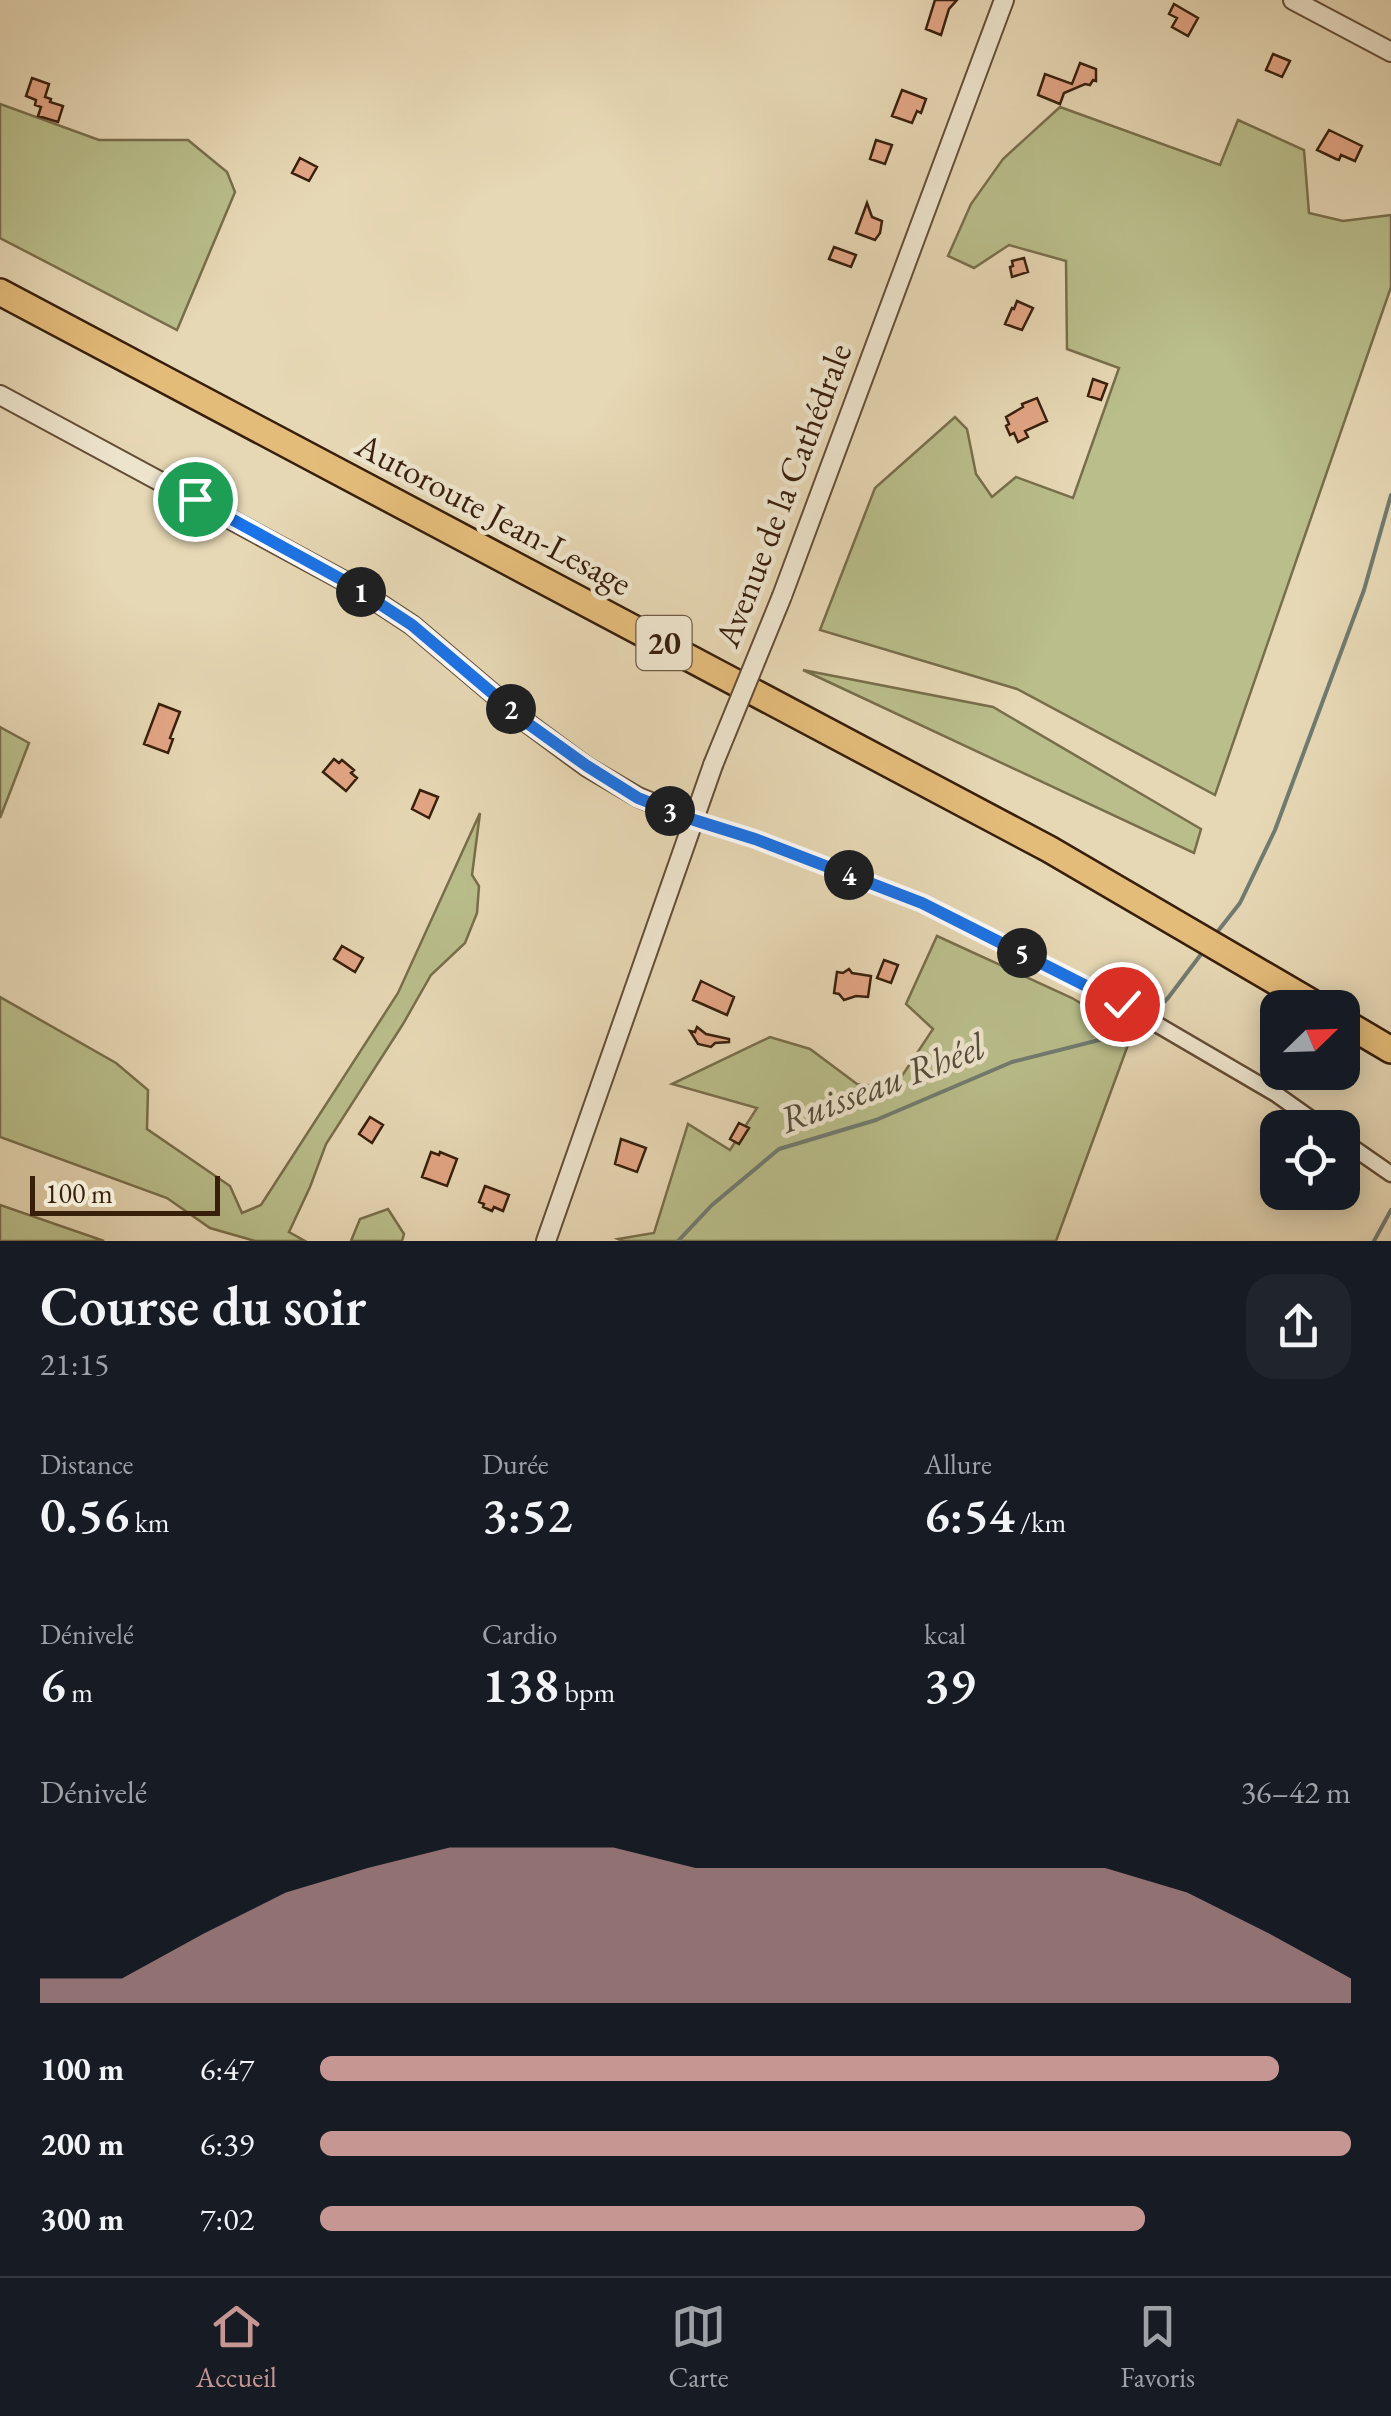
<!DOCTYPE html>
<html lang="fr">
<meta charset="utf-8">
<style>
:root{--surface:#171b24;--page:#20242c;--text:#f1f3f6;--muted:#9ea1a6;--line:#363941;--accent:#c59692}
body{margin:0;font-family:"EB Garamond",serif;background:var(--page);color:var(--text);height:100vh;display:flex;flex-direction:column;font-size:38px;white-space:nowrap}
*{box-sizing:border-box;margin:0}
p{font-size:32px;color:var(--muted)}
.icon{flex:none;width:55px;height:55px;fill:none;stroke:currentColor;stroke-width:2;stroke-linecap:round;stroke-linejoin:round}
.map{position:relative;height:1241px;overflow:hidden}
.sheet{display:flex;flex-direction:column;background:var(--surface);flex:1}
.sheet>*{flex:none}
.needle{width:65px;rotate:67deg}
.buttons{position:absolute;left:1260px;top:990px;display:grid;gap:20px}
.buttons a{display:grid;place-items:center;width:100px;height:100px;border-radius:20px;background:var(--surface);box-shadow:0 5px 25px #0003;font-size:50px}
.scale{position:absolute;left:30px;bottom:25px;width:190px;box-sizing:border-box;padding-left:10px;border:5px solid #381f0b;border-top:0;font-size:28px;line-height:35px;white-space:nowrap;color:#381f0b;-webkit-text-stroke:8px #efe6cf;paint-order:stroke}
.pin{position:absolute;display:grid;place-items:center;width:85px;height:85px;color:#fff;margin:-42px;border:5px solid #fff;border-radius:50%;box-shadow:0 2px 10px #0007}
.km{position:absolute;width:50px;height:50px;margin:-25px;border-radius:50%;background:#222;color:#fff;font-size:28px;line-height:50px;text-align:center}
.round{display:grid;place-items:center;flex:none;width:105px;height:105px;border-radius:30px;background:var(--page)}
.head{display:flex;align-items:center;justify-content:space-between;height:170px;padding:0 40px}
h1{font-size:55px;font-weight:600;line-height:75px}
.figures{display:grid;grid-template-columns:repeat(3,1fr);gap:15px;height:170px;padding:10px 40px}
.figures div{display:grid;align-content:center}
.figures b{font-size:50px;font-weight:600}
.figures small{font-size:28px;font-weight:400}
.figures p{font-size:28px}
.chart{height:280px;padding:20px 40px}
.chart p{display:flex;justify-content:space-between}
.chart svg{width:100%;height:180px;margin-top:10px;fill:var(--accent);opacity:.7}
ul{padding:0 40px;list-style:none;font-size:32px}
li{display:grid;grid-template-columns:160px 120px 1fr;align-items:center;height:75px}
li i{height:25px;border-radius:12px;background:var(--accent)}
.tab-bar{display:flex;justify-content:space-around;align-items:center;height:140px;border-top:2px solid var(--line);background:var(--surface);font-size:28px;color:var(--muted)}
.tab-bar a{display:grid;justify-items:center;gap:5px}
.tab-bar .active{color:var(--accent)}
.map>svg:first-child{display:block}
</style>
<div class="map">
<svg width="1391" height="1241" viewBox="0 0 1391 1241">
<rect width="100%" height="100%" fill="#e7d8b5"/>
<filter id="stains"><feTurbulence type="fractalNoise" baseFrequency=".002" numOctaves="4"/><feColorMatrix values="0 0 0 0 .2 0 0 0 0 .09 0 0 0 0 .02 0 0 0 .5 -.17"/></filter>
<radialGradient id="worn" r=".72"><stop offset=".6" stop-color="#630" stop-opacity="0"/><stop offset="1" stop-color="#630" stop-opacity=".3"/></radialGradient>
<!-- green -->
<path fill="#b9be8b" stroke="#786e4b" stroke-width="2.5" d="M0,104L99,140H188L227,172L235,192L177,330L0,238Z
M1060,107L1220,165L1238,120L1304,150L1309,213L1343,221L1391,215V287L1215,795L1017,689L820,630L875,488L955,417L967,429L976,474L992,497L1016,477L1073,498L1119,368L1067,349L1066,261L1009,245L974,268L948,256L971,204L1003,159Z
M803,670L993,707L1201,829L1194,853Z
M0,727L29,743L0,818Z
M480,813L472,875L479,886L477,913L465,943L431,975L403,1024L326,1144L310,1187L289,1232L305,1241H255L210,1228L167,1198L0,1137V997L116,1063L148,1090L147,1129L230,1186L242,1213L261,1205L398,993Z
M937,936L1072,998L1132,1034L1056,1241H623L618,1239L654,1233L688,1124L730,1150L757,1108L672,1084L770,1037L810,1049L857,1084L894,1088L933,1029L906,1004Z
M0,1205L104,1241H0Z
M388,1209L404,1234L402,1241H351L360,1219Z"/>
<g fill="none" stroke-linecap="round" stroke-linejoin="round">
<!-- stream -->
<path stroke="#717b70" stroke-width="4" d="M1218,931L1240,903L1275,830L1364,590L1391,495
M1155,1011L1168,998L1202,953
M678,1241L712,1205L779,1149L876,1120L1012,1062L1135,1031
M1374,1241L1391,1210"/>
</g>
<!-- building -->
<path fill="#e3a686" stroke="#381f0b" stroke-width="2.5" d="M935,0H957L949,9L941,35L926,29Z
M1174,4L1198,18L1188,36L1172,27L1177,18L1169,14Z
M1273,54L1290,61L1282,77L1266,70Z
M1080,63L1096,69V81L1093,80L1090,85L1085,84L1064,93L1060,104L1038,95L1045,74L1072,84Z
M32,78L49,84L45,97L51,99L50,102L63,106L58,122L38,116L41,107L35,105L36,100L26,96Z
M902,90L926,99L921,113L917,111L912,123L892,116Z
M1329,130L1362,146L1355,161L1341,155L1339,160L1336,159L1317,150Z
M876,140L892,145L885,164L870,159Z
M300,158L317,167L309,181L292,173Z
M867,203L872,217L882,221L880,233L875,240L856,233Z
M834,247L856,255L851,267L829,259Z
M1024,258L1028,272L1012,277L1010,267L1013,266L1012,261Z
M1017,301L1033,308L1022,330L1005,324L1012,308L1014,309Z
M1093,379L1107,384L1101,400L1088,396Z
M1037,398L1047,421L1025,431L1028,437L1018,442L1014,433L1010,435L1006,426L1009,424L1006,417L1023,407L1022,404Z
M159,704L180,712L170,738L173,739L168,753L144,744Z
M334,759L339,763L342,760L354,770L351,773L357,778L346,791L323,772Z
M420,790L438,797L429,818L412,809Z
M342,946L363,958L355,972L334,959Z
M884,960L898,965L891,983L877,978Z
M849,969L852,973L871,976L868,997L856,996L844,1000L839,994L834,993L837,972L843,973Z
M701,981L734,997L727,1015L693,1000Z
M697,1027L706,1034L729,1039V1042L715,1043L711,1047L698,1044L690,1031L695,1032Z
M370,1117L383,1125L372,1143L359,1134Z
M739,1123L749,1128L739,1144L730,1139Z
M621,1139L646,1148L637,1172L615,1164Z
M431,1152L439,1155L440,1152L457,1159L447,1186L422,1177Z
M485,1186L509,1195L503,1211L494,1207L492,1211L483,1207L484,1204L479,1202Z"/>
<g fill="none" stroke-linecap="round" stroke-linejoin="round">
<!-- minor casing -->
<g stroke="#644d36" stroke-width="19">
<path id="minor" d="M694,820L755,839L922,903L1122,1004L1276,1094L1324,1128
M1342,1140L1391,1174"/>
</g>
<!-- tertiary casing -->
<g stroke="#644d36" stroke-width="22">
<path id="tertiary" d="M1293,0L1391,52
M0,395L348,583L412,625L530,725L587,767L638,797L694,820
M782,596L1004,0
M546,1241L713,765"/>
</g>
<!-- motorway casing -->
<g stroke="#381f0b" stroke-width="30">
<path id="motorway" d="M0,292L1049,849L1321,1008
M1342,1021L1391,1050"/>
</g>
<!-- minor -->
<use href="#minor" stroke="#efe6cf" stroke-width="14"/>
<!-- tertiary -->
<use href="#tertiary" stroke="#efe6cf" stroke-width="18"/>
<!-- motorway -->
<use href="#motorway" stroke="#e4bc7a" stroke-width="25"/>
<!-- tertiary-bridge casing -->
<g stroke="#644d36" stroke-width="22" stroke-linecap="butt">
<path id="tertiary-bridge" d="M713,765L782,596"/>
</g>
<!-- tertiary-bridge -->
<use href="#tertiary-bridge" stroke="#efe6cf" stroke-width="18"/>
</g>
<g fill="none" stroke-linecap="round" stroke-linejoin="round">
<!-- route casing -->
<g stroke="#fff" stroke-width="20">
<path id="route" d="M195,499L348,583L412,625L530,725L587,766L638,798L694,820L755,839L922,903L1122,1004"/>
</g>
<!-- route -->
<use href="#route" stroke="#1a73e8" stroke-width="12"/>
</g>
<g text-anchor="middle" stroke-width="9" stroke-linejoin="round" paint-order="stroke">
<!-- shield labels -->
<rect fill="#efe6cf" stroke="#6f5b46" stroke-width="2.5" x="636.5" y="616" width="55" height="54" rx="8"/>
<g font-size="32" font-weight="bold" fill="#381f0b">
<text x="664" y="654">20</text>
</g>
<!-- street labels -->
<g font-size="35" fill="#381f0b" stroke="#efe6cf">
<text transform="translate(783 495) rotate(-69)" y="12">Avenue de la Cathédrale</text>
<text transform="translate(494 514) rotate(28)" y="12">Autoroute Jean-Lesage</text>
</g>
<!-- water labels -->
<g font-size="38" font-style="italic" fill="#544d3d" stroke="#efe6cf">
<text transform="translate(882 1083) rotate(-21)" y="13">Ruisseau Rhéel</text>
</g>
</g>
<rect width="100%" height="100%" filter="url(#stains)"/>
<rect width="100%" height="100%" fill="url(#worn)"/>
</svg>
<div class="buttons">
<a><svg class="needle" viewBox="-14 -14 28 28"><path d="M0-13l5 13h-10z" fill="#e53935"/><path d="M0 13l5-13h-10z" fill="#9ea1a6"/></svg></a>
<a><svg class="icon" aria-label="locate" viewBox="0 0 24 24"><circle cx="12" cy="12" r="6"/><path d="M12 2v4M12 18v4M2 12h4M18 12h4"/></svg></a>
</div>
<div class="scale">100 m</div>
<div class="pin" style="left:195px;top:499px;background:#1e9e55"><svg class="icon" aria-label="arrive" viewBox="0 0 24 24"><path d="M6 21V4h12l-3 4 3 4H6"/></svg></div>
<div class="pin" style="left:1122px;top:1004px;background:#d93025"><svg class="icon" aria-label="check" viewBox="0 0 24 24"><path d="M5 12l5 5 9-10"/></svg></div>
<b class="km" style="left:361px;top:592px">1</b>
<b class="km" style="left:511px;top:709px">2</b>
<b class="km" style="left:670px;top:811px">3</b>
<b class="km" style="left:849px;top:875px">4</b>
<b class="km" style="left:1022px;top:953px">5</b>
</div>
<section class="sheet">
<div class="head"><div><h1>Course du soir</h1><p>21:15</p></div><a class="round"><svg class="icon" aria-label="share" viewBox="0 0 24 24"><path d="M12 15V3M7 8l5-5 5 5M5 13v7h14v-7"/></svg></a></div>
<div class="figures">
<div><p>Distance</p><b>0.56<small> km</small></b></div>
<div><p>Durée</p><b>3:52</b></div>
<div><p>Allure</p><b>6:54<small> /km</small></b></div>
</div>
<div class="figures">
<div><p>Dénivelé</p><b>6<small> m</small></b></div>
<div><p>Cardio</p><b>138<small> bpm</small></b></div>
<div><p>kcal</p><b>39</b></div>
</div>
<div class="chart"><p><span>Dénivelé</span>36–42 m</p>
<svg viewBox="0 0 160 44" preserveAspectRatio="none"><path d="M0 44V38L10 38L20 27L30 17L40 11L50 6L60 6L70 6L80 11L90 11L100 11L110 11L120 11L130 11L140 17L150 27L160 38V44z"/></svg>
</div>
<ul>
<li><b>100 m</b>6:47<i style="width:93%"></i></li>
<li><b>200 m</b>6:39<i style="width:100%"></i></li>
<li><b>300 m</b>7:02<i style="width:80%"></i></li>
</ul>
</section>
<nav class="tab-bar">
<a class="active"><svg class="icon" aria-label="home" viewBox="0 0 24 24"><path d="M3 11l9-7 9 7M6 9v11h12V9"/></svg>Accueil</a>
<a><svg class="icon" aria-label="map" viewBox="0 0 24 24"><path d="M3 6l6-2 6 2 6-2v14l-6 2-6-2-6 2zM9 4v14M15 6v14"/></svg>Carte</a>
<a><svg class="icon" aria-label="saved" viewBox="0 0 24 24"><path d="M7 4h10v16l-5-4-5 4z"/></svg>Favoris</a>
</nav>
